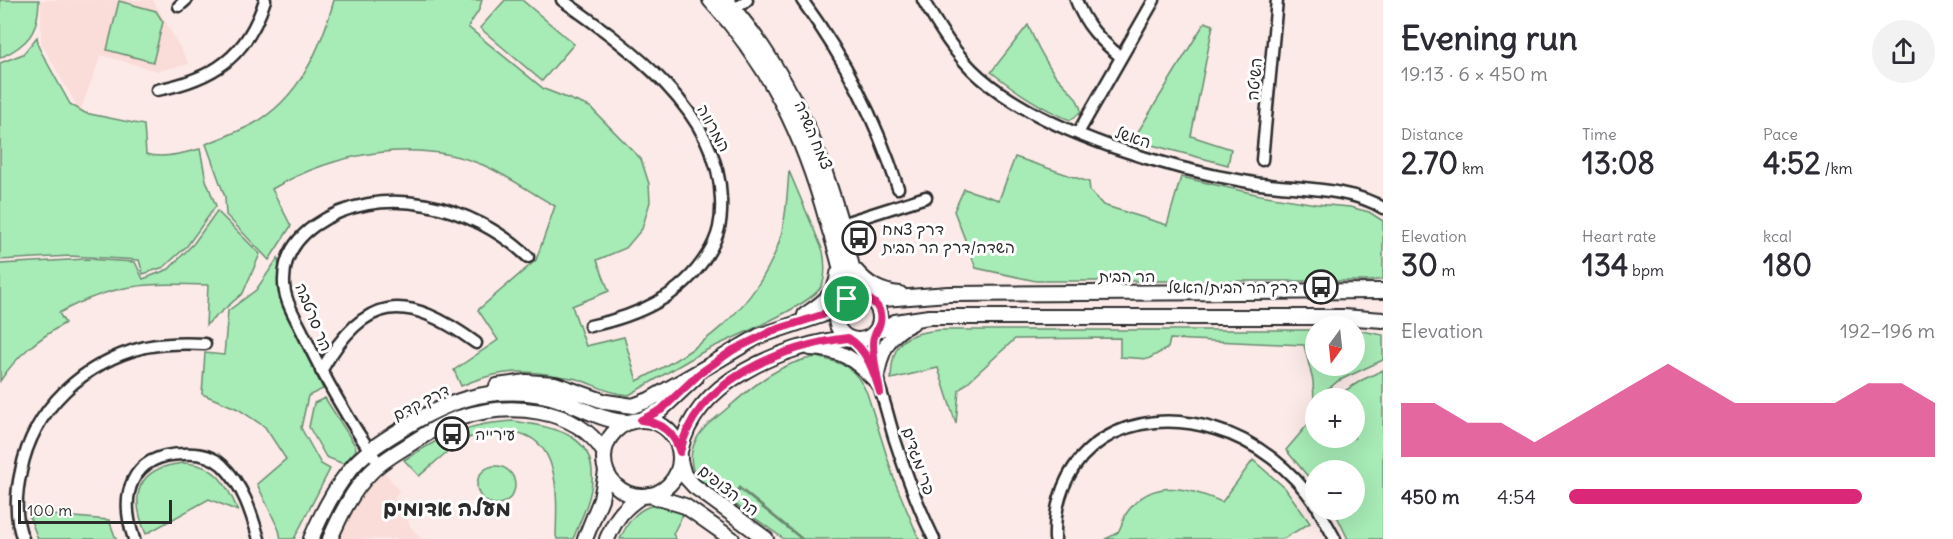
<!DOCTYPE html>
<meta charset="utf-8">
<style>
:root{--surface:#fff;--page:#f2f2f3;--text:#2b2b33;--muted:#7c7c81;--accent:#db2777}
body{margin:0;font-family:Delius,"Playpen Sans Hebrew",sans-serif;background:var(--page);color:var(--text);height:100vh;display:flex;flex-direction:column;font-size:22px;white-space:nowrap}
*{box-sizing:border-box;margin:0}
p{font-size:20px;color:var(--muted)}
.icon{flex:none;width:33px;height:33px;fill:none;stroke:currentColor;stroke-width:2;stroke-linecap:round;stroke-linejoin:round}
.map{position:relative;flex:1;overflow:hidden}
.drawer{display:flex;flex-direction:column;background:var(--surface);width:570px}
.drawer>*{flex:none}
.needle{width:39px;rotate:195deg}
.controls{position:absolute;left:1305px;top:316px;display:grid;gap:12px}
.controls a{display:grid;place-items:center;width:60px;height:60px;border-radius:50%;background:var(--surface);box-shadow:0 6px 24px #0002;font-size:30px}
.scale{position:absolute;left:18px;bottom:15px;width:154px;box-sizing:border-box;padding-left:6px;border:3px solid #2b2b2b;border-top:0;font-size:16px;line-height:21px;white-space:nowrap;color:#2b2b2b;-webkit-text-stroke:4px #fff;paint-order:stroke}
.pin{position:absolute;display:grid;place-items:center;width:51px;height:51px;color:#fff;margin:-26px;border:3px solid #fff;border-radius:50%;box-shadow:0 2px 6px #0007}
.round{display:grid;place-items:center;flex:none;width:63px;height:63px;border-radius:32px;background:var(--page)}
.head{display:flex;align-items:center;justify-content:space-between;height:102px;padding:0 18px}
h1{font-size:33px;font-weight:700;line-height:45px}
.metrics{display:grid;grid-template-columns:repeat(3,1fr);gap:9px;height:102px;padding:6px 18px}
.metrics div{display:grid;align-content:center}
.metrics b{font-size:30px;font-weight:700}
.metrics small{font-size:16px;font-weight:400}
.metrics p{font-size:16px}
.chart{height:168px;padding:12px 18px}
.chart p{display:flex;justify-content:space-between}
.chart svg{width:100%;height:108px;margin-top:6px;fill:var(--accent);opacity:.7}
ul{padding:0 18px;list-style:none;font-size:20px}
li{display:grid;grid-template-columns:96px 72px 1fr;align-items:center;height:45px}
li i{height:15px;border-radius:8px;background:var(--accent)}
main{display:flex;flex:1;min-height:0}
.map>svg:first-child{display:block}
</style>
<main>
<div class="map">
<svg width="1383" height="539" viewBox="0 0 1383 539">
<rect width="100%" height="100%" fill="#fceae8"/>
<filter id="ink" filterUnits="userSpaceOnUse"><feTurbulence type="fractalNoise" baseFrequency=".0167" numOctaves="2"/><feDisplacementMap in="SourceGraphic" scale="12" xChannelSelector="R" yChannelSelector="G"/><feConvolveMatrix kernelMatrix="1 2 1 2 8 2 1 2 1" color-interpolation-filters="sRGB"/></filter>
<g filter="url(#ink)">
<!-- built -->
<path fill="#fadcd8" d="M41,0H153L189,64L157,71L101,55L80,111L41,43Z
M380,465L399,491L395,498L396,506L402,511L409,512L407,519L410,526L421,539H330Z"/>
<!-- green -->
<path fill="#a7ebb6" stroke="#698b70" stroke-width="1.5" d="M0,0H39C38,33 29,44 0,58Z
M334,0H482L479,10L468,27L544,89L590,107L641,159L649,184L650,202L642,229L626,248L597,260L609,291L572,306L586,346L624,337L637,381C697,351 752,313 777,248C786,224 787,196 789,171L823,251C825,262 827,276 821,287C809,307 726,340 701,353C677,367 653,381 629,395C611,394 597,386 580,380C571,377 561,377 552,375C517,369 493,372 461,386L454,370L498,340L478,310L536,260L555,206C531,193 509,176 483,165C415,137 334,153 272,189L291,226L269,260L226,215L225,197L206,144C221,138 238,132 253,124C299,99 321,48 334,0Z
M505,0H522L574,44L542,81L480,28Z
M119,1L156,11L163,22L153,62L107,50Z
M1205,22L1213,25L1191,136L1231,149L1228,165L1133,140Z
M1028,25C1035,42 1043,57 1053,72C1062,85 1078,94 1081,111L1075,117L1070,120C1040,108 1016,91 991,72Z
M37,37L39,48L70,104L85,113L144,125L146,154C164,159 182,153 200,149L206,180L216,206L187,246L164,267L143,274L139,260L70,256L0,260V63L23,54Z
M1015,157L1089,182L1090,191L1103,205L1167,225L1181,177L1260,195L1316,204L1350,207L1369,212L1383,221V279L1370,281H1036L976,268L954,211L964,189L999,200Z
M217,211L260,254L243,293L206,325L208,285C148,283 113,283 59,313L65,323C37,340 18,354 0,381V264L86,259L135,262L143,279L169,269L194,243Z
M278,258C280,305 303,346 323,389L308,396L301,428L321,464L330,469L294,539H281L279,530L257,484L286,459L265,427L238,409L202,394L205,353L224,355L228,311L256,290Z
M940,330H1315L1316,366H1354L1355,330H1357L1383,335V360L1338,381L1314,401L1313,381L1304,345L1170,339L1168,348L1148,359L1120,357V338L1015,339L959,390L956,424L938,368L891,379C892,341 903,334 940,330Z
M816,357C844,363 854,366 867,393L895,482L919,539H803L739,487L729,500L695,476C687,456 692,441 707,425C742,398 770,364 816,357Z
M1383,370V539H1348L1334,510H1354V471H1316L1315,485L1286,450L1315,416L1316,438H1354V399H1332L1362,380Z
M325,398L355,445L356,450L344,464L326,457L309,427L314,403Z
M513,421C550,427 596,432 592,481C591,500 580,521 573,539H557L556,536C557,500 562,438 513,432C500,431 483,432 471,437C452,445 435,463 419,476L404,460C428,445 453,430 481,425C491,422 503,422 513,421Z
M1253,460L1285,488L1310,523L1283,539H1105C1109,537 1115,535 1118,532C1122,526 1123,517 1128,511C1153,477 1189,488 1222,502Z
M183,463C216,464 227,484 238,511L209,499L146,534C129,494 137,468 183,463Z
M477 485a19 19 0 1 1 38 0a19 19 0 1 1-38 0Z
M739,489L801,539H784L732,502Z
M650,506L672,509L683,514L673,534L676,539H620C627,524 634,512 650,506Z
M28,513L109,520L116,539H38Z"/>
<g fill="none" stroke-linecap="round" stroke-linejoin="round">
<!-- street casing -->
<g stroke="#2b2b2b" stroke-width="15">
<path id="street" d="M562,0C627,46 719,111 721,199C722,220 719,237 707,255C681,297 637,316 590,326
M802,0C846,61 875,117 898,188
M923,0C939,28 956,56 980,77C1046,134 1169,169 1254,183C1292,189 1351,187 1383,208
M1076,0C1085,25 1101,41 1121,57
M179,6L186,0
M730,13L747,0
M157,90C213,79 247,57 265,0
M1078,133L1154,0
M1262,160L1277,0
M841,224L926,197
M873,335L875,368
M851,340C879,365 884,406 895,440C906,474 918,507 934,539
M321,371C366,293 406,292 476,343
M380,465C349,422 324,378 302,331C294,315 283,298 284,280C284,257 296,239 314,226C380,180 474,205 528,257
M1319,510L1335,539
M23,539C14,518 16,493 21,471C33,409 84,362 145,347C165,343 185,343 205,344
M134,539C119,495 130,455 183,454C198,453 211,455 222,465C243,485 251,512 259,539
M1055,539C1052,446 1132,403 1215,429C1257,441 1292,470 1316,505"/>
</g>
<!-- secondary casing -->
<g stroke="#2b2b2b" stroke-width="18">
<path id="secondary" d="M710,0C771,67 803,135 827,221C835,248 845,274 843,302
M726,0C774,55 808,118 830,188C836,206 841,224 846,242C851,261 853,281 866,297
M855,270C868,285 880,292 900,294
M836 318a22 22 0 1 1 44 0a22 22 0 1 1-44 0Z
M871,300L948,294L1383,291
M805,315C821,304 836,295 838,274
M877,331L895,322L929,317H1343L1383,320
M810,348C842,349 856,360 877,382
M715,362L759,336L822,315L841,304
M877,375C881,351 888,334 912,323
M497,386L526,382L555,384L606,402L633,406L649,400L722,358
M641,420L661,410L696,377
M604 458a38 38 0 1 1 76 0a38 38 0 1 1-76 0Z
M680,451C695,381 783,345 848,338
M680,461L684,475L694,486L766,539
M649,495L685,506L732,539
M311,539C321,515 333,491 349,471C362,454 381,442 399,431C445,402 486,386 542,395C573,400 598,422 629,422
M330,539C340,516 352,491 370,473C380,462 394,454 407,446C424,435 441,424 459,418C508,402 575,406 604,452
M585,539L601,499L606,472
M607,539C616,518 623,508 642,496"/>
</g>
<!-- street -->
<use href="#street" stroke="#fff" stroke-width="10"/>
<!-- secondary -->
<use href="#secondary" stroke="#fff" stroke-width="14"/>
</g>
</g>
<g fill="none" stroke-linecap="round" stroke-linejoin="round" filter="url(#ink)">
<!-- route casing -->
<g stroke="#fff" stroke-width="12">
<path id="route" d="M854,296C869,295 883,306 880,322C878,333 873,332 873,344C873,360 877,376 880,392C874,372 867,349 848,338C783,345 695,381 680,452C674,432 660,422 641,420L661,410L699,374L733,350L772,331L822,315Z"/>
</g>
<!-- route -->
<use href="#route" stroke="#db2777" stroke-width="8"/>
</g>
<!-- icons -->
<defs>
<g id="bus-ring" transform="scale(1.725)"><circle r="9.5" fill="#fff" stroke="#2b2b2b" stroke-width="1.5"/><path d="M-5-6H5V4H4V6H2V4H-2V6H-4V4H-5ZM-3.5-4V0h7V-4ZM-3.5 1.2v1.5H-2V1.2ZM2 1.2v1.5H3.5V1.2Z" fill="#2b2b2b"/></g>
</defs>
<g fill-rule="evenodd">
<use href="#bus-ring" x="859" y="238"/>
<use href="#bus-ring" x="1321" y="287"/>
<use href="#bus-ring" x="452" y="434"/>
</g>
<g text-anchor="middle" stroke-width="6" stroke-linejoin="round" paint-order="stroke">
<!-- street labels -->
<g font-size="16" fill="#2b2b2b" stroke="#fff">
<text transform="translate(1254 79) rotate(-85)" y="6">השיטה</text>
<text transform="translate(714 128) rotate(61)" y="6">המרווה</text>
<text transform="translate(814 135) rotate(67)" y="6">צמח השדה</text>
<text transform="translate(1133 137) rotate(18)" y="6">האשל</text>
<text x="1127" y="282">הר הבית</text>
<text transform="translate(314 317) rotate(68)" y="6">הר סרטבה</text>
<text transform="translate(421 402) rotate(-27)" y="6">דרך קדם</text>
<text transform="translate(919 461) rotate(71)" y="6">פרי מגדים</text>
<text transform="translate(729 490) rotate(38)" y="6">הר הצופים</text>
</g>
<!-- poi labels -->
<g font-size="16" fill="#2b2b2b" stroke="#fff" text-anchor="start">
<text x="882" y="235">דרך צמח<tspan x="882" dy="18">השדה/דרך הר הבית</tspan></text>
<text x="1298" y="293" text-anchor="end">דרך הר הבית/האשל</text>
<text x="475" y="440">עירייה</text>
</g>
<!-- district labels -->
<g font-size="22" font-weight="bold" fill="#2b2b2b" stroke="#fff">
<text x="447" y="516">מעלה אדומים</text>
</g>
</g>
</svg>
<div class="controls">
<a><svg class="needle" viewBox="-14 -14 28 28"><path d="M0-13l5 13h-10z" fill="#e53935"/><path d="M0 13l5-13h-10z" fill="#7c7c81"/></svg></a>
<a>+</a>
<a>−</a>
</div>
<div class="scale">100 m</div>
<div class="pin" style="left:847px;top:299px;background:#1e9e55"><svg class="icon" aria-label="arrive" viewBox="0 0 24 24"><path d="M6 21V4h12l-3 4 3 4H6"/></svg></div>
</div>
<section class="drawer">
<div class="head"><div><h1>Evening run</h1><p>19:13 · 6 × 450 m</p></div><a class="round"><svg class="icon" aria-label="share" viewBox="0 0 24 24"><path d="M12 15V3M7 8l5-5 5 5M5 13v7h14v-7"/></svg></a></div>
<div class="metrics">
<div><p>Distance</p><b>2.70<small> km</small></b></div>
<div><p>Time</p><b>13:08</b></div>
<div><p>Pace</p><b>4:52<small> /km</small></b></div>
</div>
<div class="metrics">
<div><p>Elevation</p><b>30<small> m</small></b></div>
<div><p>Heart rate</p><b>134<small> bpm</small></b></div>
<div><p>kcal</p><b>180</b></div>
</div>
<div class="chart"><p><span>Elevation</span>192–196 m</p>
<svg viewBox="0 0 160 44" preserveAspectRatio="none"><path d="M0 44V22L10 22L20 30L30 30L40 38L50 30L60 22L70 14L80 6L90 14L100 22L110 22L120 22L130 22L140 14L150 14L160 22V44z"/></svg>
</div>
<ul>
<li><b>450 m</b>4:54<i style="width:80%"></i></li>
</ul>
</section>
</main>
